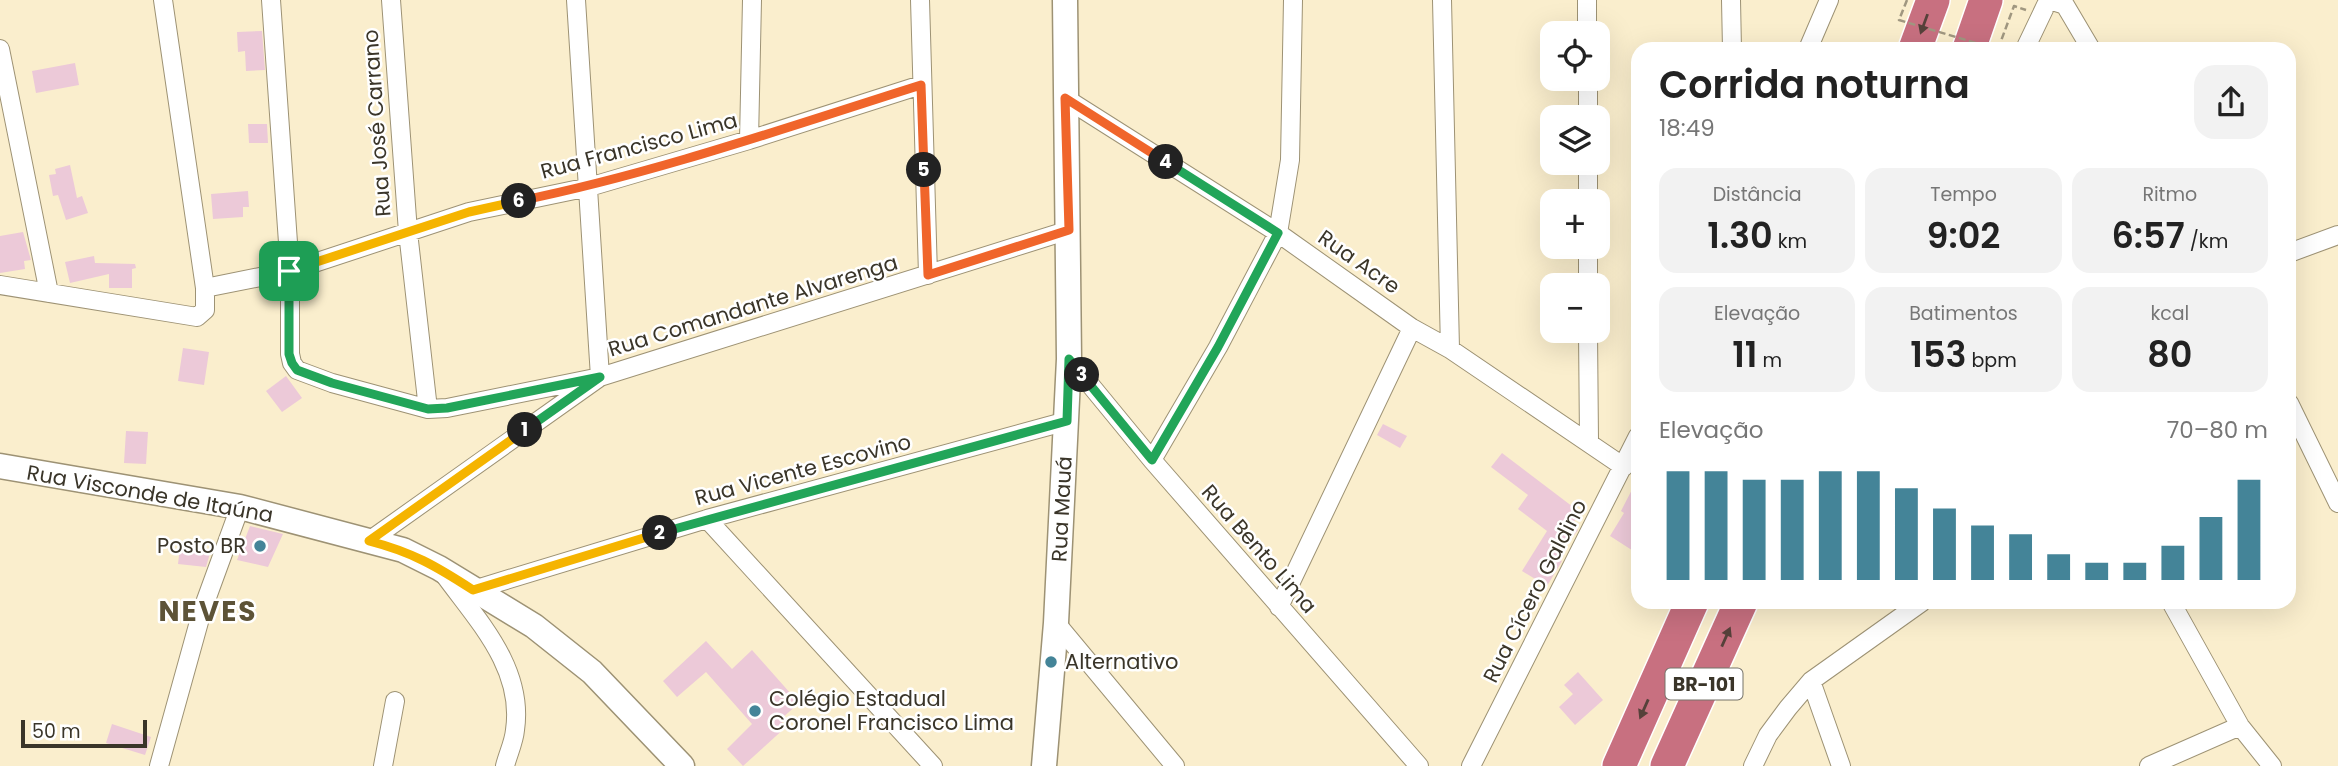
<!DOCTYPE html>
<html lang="pt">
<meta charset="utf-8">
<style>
:root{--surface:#fff;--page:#f2f2f2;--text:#222;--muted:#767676;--accent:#448498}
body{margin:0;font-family:Poppins,sans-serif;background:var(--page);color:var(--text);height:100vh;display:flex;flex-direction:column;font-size:26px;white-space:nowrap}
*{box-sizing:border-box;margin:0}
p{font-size:23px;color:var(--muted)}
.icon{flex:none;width:38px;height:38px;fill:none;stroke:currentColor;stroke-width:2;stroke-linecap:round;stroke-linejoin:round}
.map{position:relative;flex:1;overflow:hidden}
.sheet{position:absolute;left:1631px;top:42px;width:665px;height:567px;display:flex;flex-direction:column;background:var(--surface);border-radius:21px;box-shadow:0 7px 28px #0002}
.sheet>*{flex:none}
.buttons{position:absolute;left:1540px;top:21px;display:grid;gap:14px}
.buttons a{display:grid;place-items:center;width:70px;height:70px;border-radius:14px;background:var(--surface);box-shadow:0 7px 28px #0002;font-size:35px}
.scale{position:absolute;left:21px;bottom:18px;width:126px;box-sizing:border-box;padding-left:7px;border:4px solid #3a3529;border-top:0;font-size:19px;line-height:24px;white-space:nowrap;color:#3a3529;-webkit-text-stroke:5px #fff;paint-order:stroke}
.pin{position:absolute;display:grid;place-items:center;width:60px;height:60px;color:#fff;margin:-30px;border-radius:14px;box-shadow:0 4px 10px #0006}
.km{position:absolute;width:35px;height:35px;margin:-18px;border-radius:50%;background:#222;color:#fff;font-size:19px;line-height:35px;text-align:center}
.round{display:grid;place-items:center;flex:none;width:74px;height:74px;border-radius:21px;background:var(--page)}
.overview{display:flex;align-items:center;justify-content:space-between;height:119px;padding:0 28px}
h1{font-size:38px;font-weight:600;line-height:52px}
.figures{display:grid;grid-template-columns:repeat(3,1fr);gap:10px;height:119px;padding:7px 28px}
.figures div{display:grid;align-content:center;border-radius:18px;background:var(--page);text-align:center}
.figures b{font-size:35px;font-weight:600}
.figures small{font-size:19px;font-weight:400}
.figures p{font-size:19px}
.chart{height:196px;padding:14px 28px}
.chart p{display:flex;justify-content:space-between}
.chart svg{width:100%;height:126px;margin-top:7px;stroke:var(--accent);stroke-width:6}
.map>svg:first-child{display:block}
</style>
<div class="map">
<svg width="2338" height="766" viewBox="0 0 2338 766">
<rect width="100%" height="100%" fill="#faeecd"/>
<!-- building -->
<path fill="#ecc9d8" d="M262,31L265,70L246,71L245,51L238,52L237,32Z
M75,63L79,85L36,93L32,71Z
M248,124H267L268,143H249Z
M70,165L77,198L82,196L88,213L66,220L58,195L53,196L49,175L56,174L55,169Z
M248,191L249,207H243V217L213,219L211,194Z
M23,232L31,260L24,261L25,269L0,273V236Z
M94,256L95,263L135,264L136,268L132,269V288H109V274L70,283L65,262Z
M183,348L209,352L204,385L178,381Z
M286,376L302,398L282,412L266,391Z
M1383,424L1407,436L1400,448L1377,435Z
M126,431L148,432L146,464L124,463Z
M1502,453L1581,513L1571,525L1578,530L1557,558L1562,561L1547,586L1522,571L1547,531L1518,509L1528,495L1491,467Z
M1638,478V554L1610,536L1624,513L1621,511Z
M250,526L283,534L268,567L237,560Z
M180,547L211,550L206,567L178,564Z
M706,641L732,669L752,650L799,703L780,720L786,727L743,766L727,749L752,724L706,672L677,697L663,681Z
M1578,672L1603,700L1575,725L1559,707L1573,694L1564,685Z
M112,724L151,737L145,755L106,743Z"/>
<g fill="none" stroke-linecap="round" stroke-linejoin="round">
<!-- street casing -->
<g stroke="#9d9274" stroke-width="20">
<path id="street" d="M271,0L290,271V354L292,363L297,370L332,383L428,409L447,408L600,377L576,0
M391,0L408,232L428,409
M920,0L928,275
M1442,0L1450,349
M1587,0V33
M1731,0L1732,49
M0,49L49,293
M1808,49L1829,0
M2025,49L2046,5L2052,1L2065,5L2091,49
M1588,79V117
M1065,98L1278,233L1412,328L1450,349L1624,467
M749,140L752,0
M1588,163V201
M1588,247V285
M2289,253L2338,235
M0,285L197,317L205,310V288L163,0
M205,288L290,271L469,212L589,187L749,140L921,85
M1588,331L1589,441
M1069,359L1152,460L1419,766
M2289,403L2338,503
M1152,460L1218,347L1278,233L1290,160L1293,0
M707,519L933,766
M369,541L600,377L1069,230
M446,577C479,622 524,669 515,730C514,742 508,754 505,766
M473,590L707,519L1067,421
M2171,602L2240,726L2272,766
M1279,607L1412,328
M1056,623L1175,766
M1811,681L1841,766
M159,766L202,611L240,507
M383,766L395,701
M1471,766L1638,436
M1753,766L1768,735L1788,708L1811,681L1922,602
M2149,766L2240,726"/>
</g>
<!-- secondary casing -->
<g stroke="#9d9274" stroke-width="27">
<path id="secondary" d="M0,466L240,507L403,550L439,568L534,626L592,672L682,766
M1044,766L1056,623L1069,359L1065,0"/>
</g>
<!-- highway casing -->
<g stroke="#fff" stroke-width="36">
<path id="highway" d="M1915,49L1933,0
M1969,49L1986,0
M1619,766L1692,602
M1667,766L1741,602"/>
</g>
<!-- path -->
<path stroke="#a09780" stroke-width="2.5" stroke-dasharray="7 3.5" stroke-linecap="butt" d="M1998,49L2014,6L2026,10"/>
<!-- street -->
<use href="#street" stroke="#fff" stroke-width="18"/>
<!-- secondary -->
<use href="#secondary" stroke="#fff" stroke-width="24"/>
<!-- highway -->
<use href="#highway" stroke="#c87080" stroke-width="33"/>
<!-- path-bridge -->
<path stroke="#a09780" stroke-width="2.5" stroke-dasharray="7 3.5" stroke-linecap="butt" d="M1907,0L1899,20L1996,49"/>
</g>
<!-- one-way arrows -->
<defs><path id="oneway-solid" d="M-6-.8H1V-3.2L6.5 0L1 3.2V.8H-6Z" transform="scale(1.75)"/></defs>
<g fill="#56413a">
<use href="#oneway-solid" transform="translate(1924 24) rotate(110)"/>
<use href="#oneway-solid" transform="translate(1726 637) rotate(-66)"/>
<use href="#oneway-solid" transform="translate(1644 709) rotate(114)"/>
</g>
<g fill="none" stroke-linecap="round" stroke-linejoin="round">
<!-- split-1 casing -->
<g stroke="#fff" stroke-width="14">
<path id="split-1" d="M289,271V354L292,363L297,370L332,383L428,409L447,408L600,377L525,430"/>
</g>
<!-- split-2 casing -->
<g stroke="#fff" stroke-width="14">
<path id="split-2" d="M525,430L369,541C412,552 436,566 473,590L660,533"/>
</g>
<!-- split-3 casing -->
<g stroke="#fff" stroke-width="14">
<path id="split-3" d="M660,533L1067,421L1069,359L1082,375"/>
</g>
<!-- split-4 casing -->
<g stroke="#fff" stroke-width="14">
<path id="split-4" d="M1082,375L1152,460L1218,347L1278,233L1166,162"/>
</g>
<!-- split-5 casing -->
<g stroke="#fff" stroke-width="14">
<path id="split-5" d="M924,170L928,275L1069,230L1065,98L1166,162"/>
</g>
<!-- split-6 casing -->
<g stroke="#fff" stroke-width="14">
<path id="split-6" d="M519,201C656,173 788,127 921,85L924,170"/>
</g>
<!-- split-7 casing -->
<g stroke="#fff" stroke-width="14">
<path id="split-7" d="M289,271L469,212L519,201"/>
</g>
<!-- split-1 -->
<use href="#split-1" stroke="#22a559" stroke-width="9"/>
<!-- split-2 -->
<use href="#split-2" stroke="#f5b400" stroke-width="9"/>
<!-- split-3 -->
<use href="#split-3" stroke="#22a559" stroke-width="9"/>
<!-- split-4 -->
<use href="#split-4" stroke="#22a559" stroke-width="9"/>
<!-- split-5 -->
<use href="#split-5" stroke="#f0652b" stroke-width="9"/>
<!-- split-6 -->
<use href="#split-6" stroke="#f0652b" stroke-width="9"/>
<!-- split-7 -->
<use href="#split-7" stroke="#f5b400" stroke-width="9"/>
</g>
<!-- markers -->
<g fill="#448498" stroke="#fff" stroke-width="2.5">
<circle cx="260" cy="546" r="7"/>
<circle cx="1051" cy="662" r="7"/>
<circle cx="755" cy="711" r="7"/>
</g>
<g text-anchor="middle" stroke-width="5" stroke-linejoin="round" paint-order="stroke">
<!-- shield labels -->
<rect fill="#fff" stroke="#757269" stroke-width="2" x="1665.5" y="668.5" width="77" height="31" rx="5"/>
<g font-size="19" font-weight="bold" fill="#3a3529">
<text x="1704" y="691">BR-101</text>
</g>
<!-- street labels -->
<g font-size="21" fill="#3a3529" stroke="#fff">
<text transform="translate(377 123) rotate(-94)" y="7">Rua José Carrano</text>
<text transform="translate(639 146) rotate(-15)" y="7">Rua Francisco Lima</text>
<text transform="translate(1359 262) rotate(35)" y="7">Rua Acre</text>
<text transform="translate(753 306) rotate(-17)" y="7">Rua Comandante Alvarenga</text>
<text transform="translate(803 470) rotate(-15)" y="7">Rua Vicente Escovino</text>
<text transform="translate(150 494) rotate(10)" y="7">Rua Visconde de Itaúna</text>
<text transform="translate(1062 509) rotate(-87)" y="7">Rua Mauá</text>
<text transform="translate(1259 549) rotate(49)" y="7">Rua Bento Lima</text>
<text transform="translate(1535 591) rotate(-63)" y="7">Rua Cícero Galdino</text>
</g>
<!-- poi labels -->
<g font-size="21" fill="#3a3529" stroke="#fff" text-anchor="start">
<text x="246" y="553" text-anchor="end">Posto BR</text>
<text x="1065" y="669">Alternativo</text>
<text x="769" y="706">Colégio Estadual<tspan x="769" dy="24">Coronel Francisco Lima</tspan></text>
</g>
<!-- district labels -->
<g font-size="28" font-weight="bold" letter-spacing="2" fill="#5d5337" stroke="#fff">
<text x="208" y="621">NEVES</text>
</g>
</g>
</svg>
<div class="buttons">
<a><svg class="icon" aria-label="locate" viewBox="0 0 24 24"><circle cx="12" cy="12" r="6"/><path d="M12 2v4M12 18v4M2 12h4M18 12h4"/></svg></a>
<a><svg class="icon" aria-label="layers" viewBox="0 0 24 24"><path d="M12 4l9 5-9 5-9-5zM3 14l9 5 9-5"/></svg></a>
<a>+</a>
<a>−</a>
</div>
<div class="scale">50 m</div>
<div class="pin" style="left:289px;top:271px;background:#1e9e55"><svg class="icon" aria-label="arrive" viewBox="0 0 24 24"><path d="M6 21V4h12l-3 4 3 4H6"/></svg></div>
<b class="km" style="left:525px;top:430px">1</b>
<b class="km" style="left:660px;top:533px">2</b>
<b class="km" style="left:1082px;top:375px">3</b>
<b class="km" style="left:1166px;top:162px">4</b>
<b class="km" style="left:924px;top:170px">5</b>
<b class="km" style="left:519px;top:201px">6</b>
<section class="sheet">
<div class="overview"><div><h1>Corrida noturna</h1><p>18:49</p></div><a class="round"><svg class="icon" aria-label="share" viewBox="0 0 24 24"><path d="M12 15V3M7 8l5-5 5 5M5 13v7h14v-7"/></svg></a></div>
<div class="figures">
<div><p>Distância</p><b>1.30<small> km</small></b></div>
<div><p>Tempo</p><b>9:02</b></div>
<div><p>Ritmo</p><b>6:57<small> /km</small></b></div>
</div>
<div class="figures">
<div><p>Elevação</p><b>11<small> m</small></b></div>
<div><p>Batimentos</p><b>153<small> bpm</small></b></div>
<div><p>kcal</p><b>80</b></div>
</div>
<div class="chart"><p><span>Elevação</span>70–80 m</p>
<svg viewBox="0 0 160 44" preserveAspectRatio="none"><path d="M5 44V6M15 44V6M25 44V9M35 44V9M45 44V6M55 44V6M65 44V12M75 44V19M85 44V25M95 44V28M105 44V35M115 44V38M125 44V38M135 44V32M145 44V22M155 44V9"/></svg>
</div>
</section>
</div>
